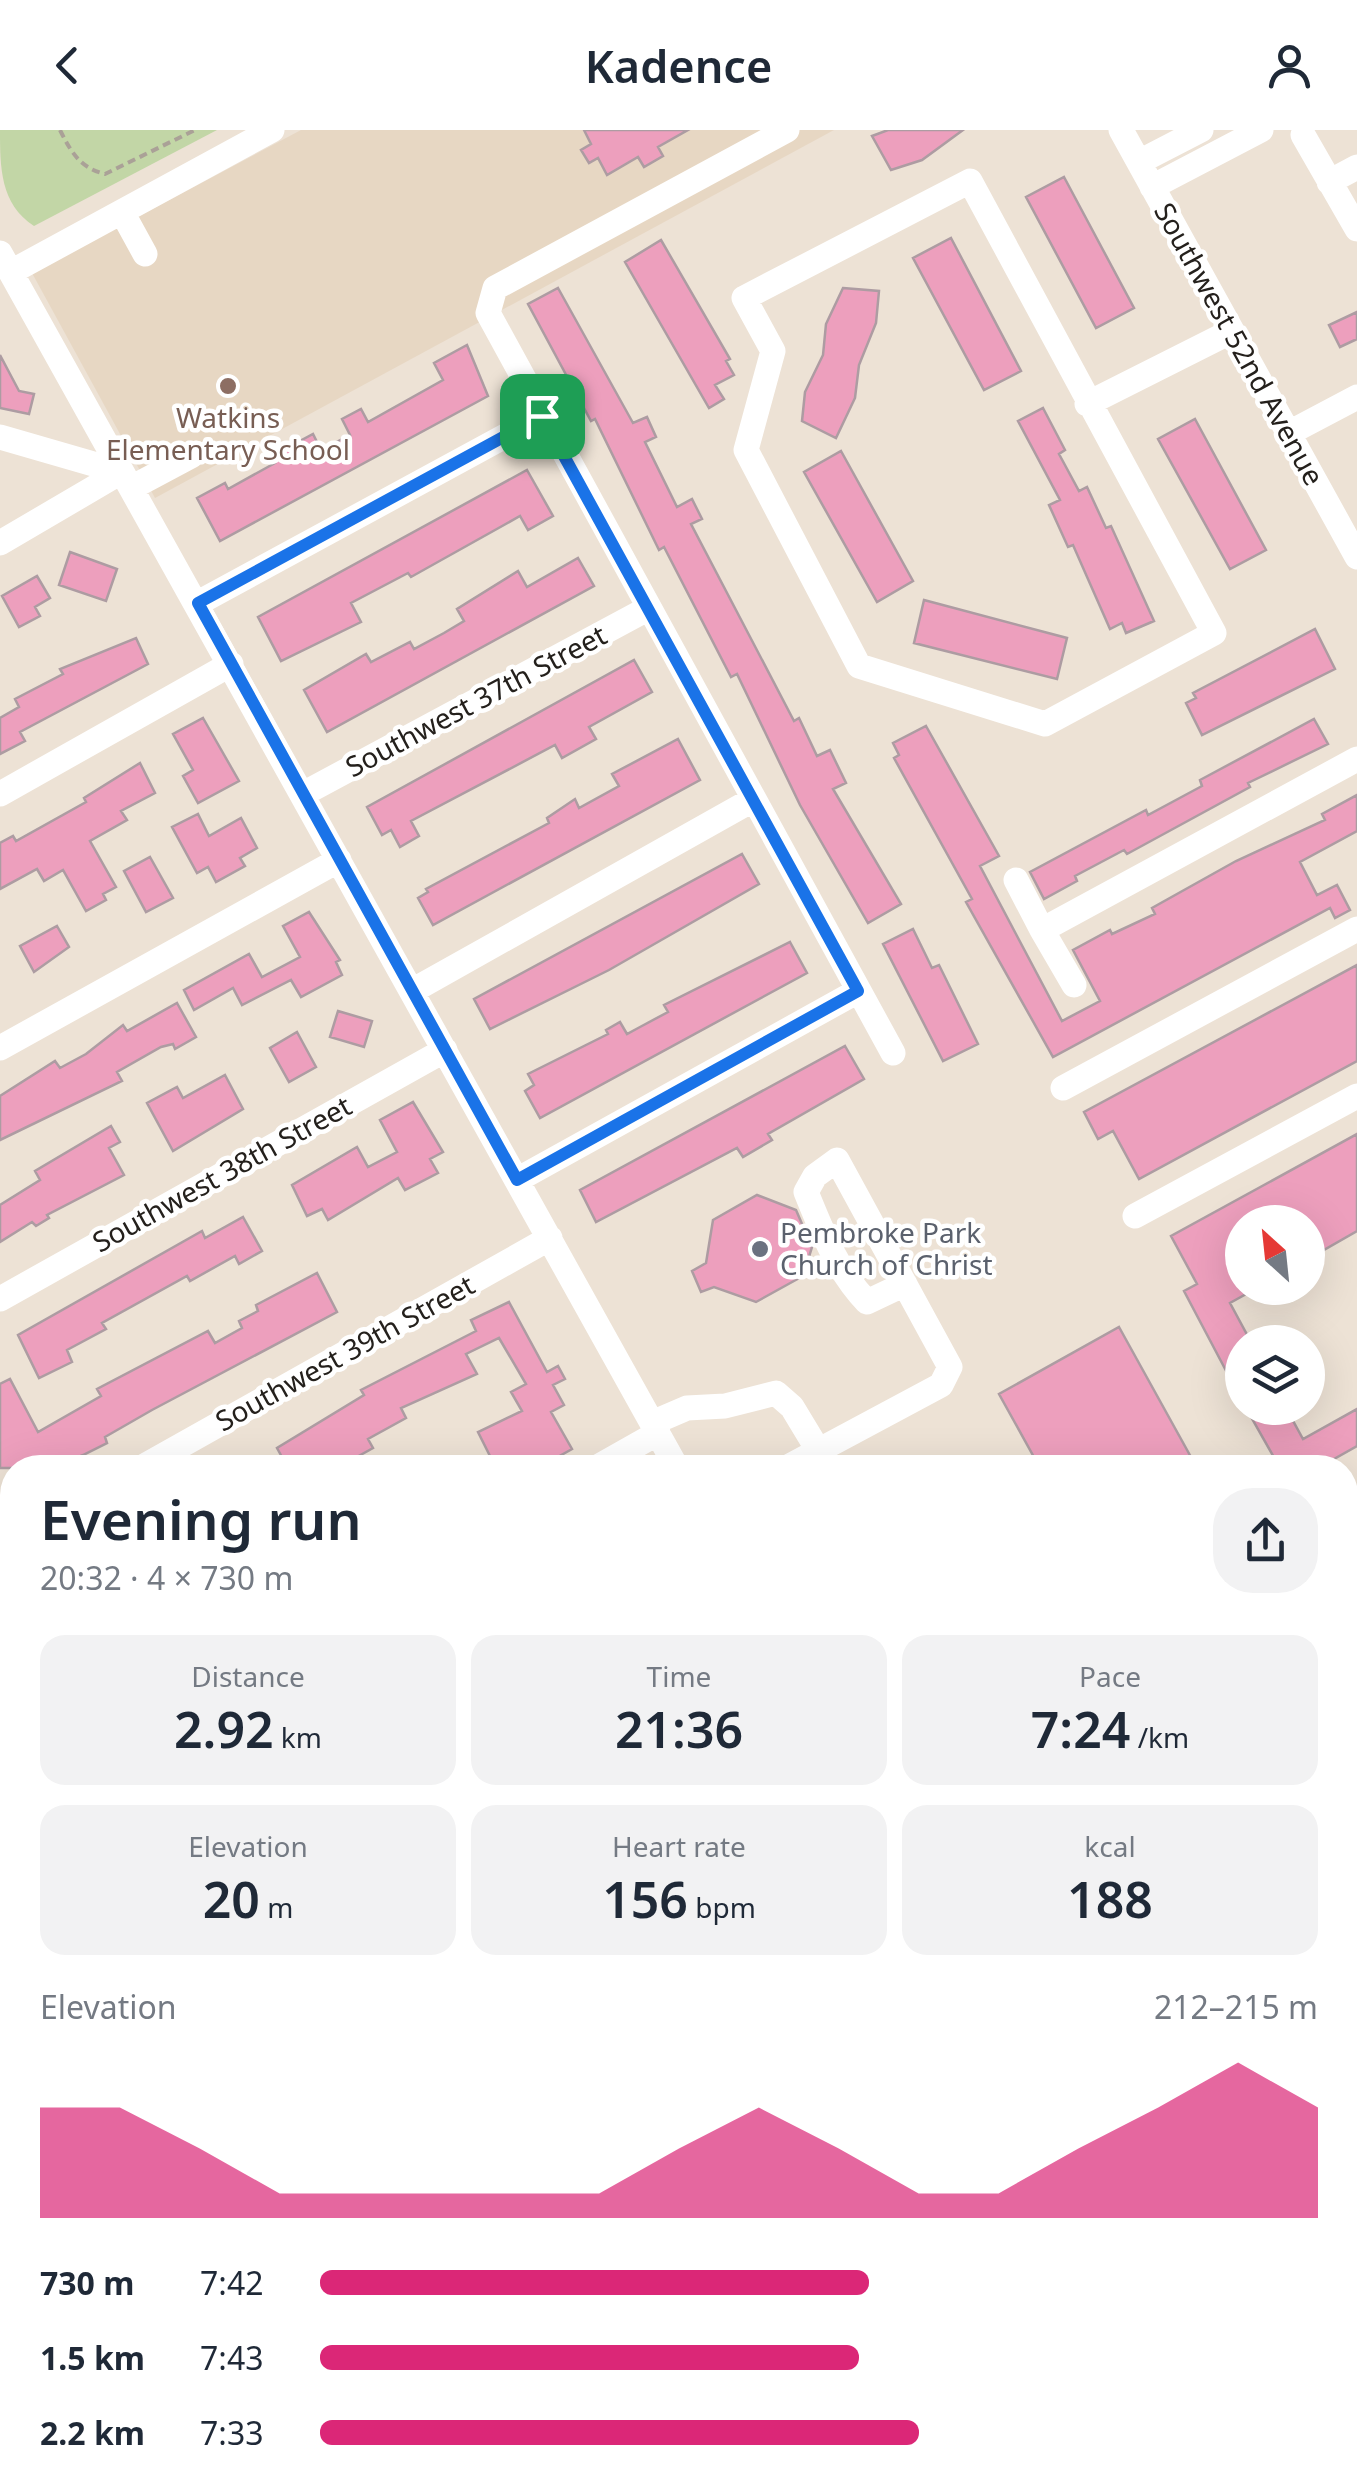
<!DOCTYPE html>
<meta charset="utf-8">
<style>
:root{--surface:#fff;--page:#f2f2f3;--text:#1f2937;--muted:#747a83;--accent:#db2777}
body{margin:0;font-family:"Noto Sans",sans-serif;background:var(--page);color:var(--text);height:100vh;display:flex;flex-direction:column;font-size:38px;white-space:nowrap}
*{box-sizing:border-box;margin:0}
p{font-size:32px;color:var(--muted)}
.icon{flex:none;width:55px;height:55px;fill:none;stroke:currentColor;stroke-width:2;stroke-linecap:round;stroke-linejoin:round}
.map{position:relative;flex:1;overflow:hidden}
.side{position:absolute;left:0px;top:1325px;width:1358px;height:1038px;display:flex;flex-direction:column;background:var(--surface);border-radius:40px 40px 0 0;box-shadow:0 10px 40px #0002}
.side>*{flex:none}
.needle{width:65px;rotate:333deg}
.tools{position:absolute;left:1225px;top:1075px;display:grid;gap:20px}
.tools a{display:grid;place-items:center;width:100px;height:100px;border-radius:50%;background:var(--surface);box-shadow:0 10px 40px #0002;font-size:50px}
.pin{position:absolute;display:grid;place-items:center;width:85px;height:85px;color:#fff;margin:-42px;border-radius:20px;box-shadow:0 5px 15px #0006}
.round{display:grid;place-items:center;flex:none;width:105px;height:105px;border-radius:40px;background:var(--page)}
.overview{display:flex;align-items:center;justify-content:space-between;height:170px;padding:0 40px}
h1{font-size:55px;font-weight:600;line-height:75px}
.figures{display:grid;grid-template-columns:repeat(3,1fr);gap:15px;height:170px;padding:10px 40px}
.figures div{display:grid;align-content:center;border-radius:25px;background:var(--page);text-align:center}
.figures b{font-size:50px;font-weight:600}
.figures small{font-size:28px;font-weight:400}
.figures p{font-size:28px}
.chart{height:280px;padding:20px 40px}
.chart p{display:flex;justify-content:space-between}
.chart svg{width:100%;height:180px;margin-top:10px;fill:var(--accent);opacity:.7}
ul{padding:0 40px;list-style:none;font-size:32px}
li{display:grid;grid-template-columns:160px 120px 1fr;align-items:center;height:75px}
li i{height:25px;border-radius:12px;background:var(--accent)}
header{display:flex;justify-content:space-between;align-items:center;height:130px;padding:0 40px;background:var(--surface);font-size:45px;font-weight:600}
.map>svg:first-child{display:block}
</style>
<header><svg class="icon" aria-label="back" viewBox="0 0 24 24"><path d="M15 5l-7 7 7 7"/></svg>Kadence<svg class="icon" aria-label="person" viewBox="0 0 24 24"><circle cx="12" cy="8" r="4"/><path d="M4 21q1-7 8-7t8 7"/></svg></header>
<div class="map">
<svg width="1357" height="2361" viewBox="0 0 1357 2361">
<rect width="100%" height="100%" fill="#ede2d5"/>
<!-- built -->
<path fill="#e7d7c3" d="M301,0H834L155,368L32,143Z"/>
<!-- green -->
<path fill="#c2d6a6" d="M0,0H217L34,96C0,74 0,37 0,0Z"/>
<!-- building -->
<path fill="#ed9fbd" stroke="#ad9ca2" stroke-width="2.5" d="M584,0H688L658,17L663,26L644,37L638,27L607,45L598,28L589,33L581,20L591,14Z
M888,0H963L922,30L891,40L872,6Z
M1064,47L1134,178L1096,198L1026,67Z
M951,108L1021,241L984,260L913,128Z
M661,110L730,229L726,231L734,245L715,255L724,269L709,278L625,132Z
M558,158L633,293L647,287L656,307L645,312L677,377L692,369L702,389L691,394L794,591L799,588L817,626L830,620L846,653L833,659L901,774L868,793L800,675L737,544L731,547L664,417L659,420L595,289L591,291L528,174Z
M843,158L879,161L876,193L859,235L855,268L836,308L802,291L805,262L823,225L826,194Z
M1357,182V209L1340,217L1329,195Z
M467,215L488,266L220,411L197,368L225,353L228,359L275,333L272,326L313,304L321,320L350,305L342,289L361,279L368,292L443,250L434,233Z
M0,225L19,261L34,264L29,284L0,278Z
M1043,278L1065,320L1059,324L1079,361L1087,357L1106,398L1111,396L1154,491L1126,503L1122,493L1110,499L1073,415L1068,417L1049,375L1060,370L1018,291Z
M1195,289L1266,420L1230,439L1158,309Z
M841,321L913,451L877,472L804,342Z
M527,340L553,386L528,400L520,386L411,447L408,443L351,473L361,492L281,531L258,487Z
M70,422L117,439L106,471L59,455Z
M578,428L594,456L327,602L304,560L366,524L371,532L410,512L414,519L444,503L464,491L457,479L518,441L527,457Z
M37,446L50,468L35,477L40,486L19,497L2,466Z
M924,470L1067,508L1057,549L914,513Z
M1315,499L1335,539L1202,605L1186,573L1196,568L1193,563Z
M136,508L148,534L20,602L25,611L0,624V588L19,577L15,569L63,544L60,539Z
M634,530L652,562L589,597L596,609L562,628L555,615L411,691L419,706L400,717L391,700L382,705L367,677Z
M203,588L239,651L198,673L183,646L193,640L173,604Z
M1314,589L1328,614L1248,653L1250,657L1127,724L1124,720L1075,746L1077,751L1044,769L1030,742L1146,680L1148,685L1202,656L1200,650Z
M926,596L999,726L980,736L1062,891L1100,871L1073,820L1110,800L1112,804L1155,784L1152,778L1236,731L1325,690L1322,684L1357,665V701L1300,732L1317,765L1337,755L1350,780L1335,788L1330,778L1053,927L966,772L972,769L894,628L899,625L893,613Z
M678,609L700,650L433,795L418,768L428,762L426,759L549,693L547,688L575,669L579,678L619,656L612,644Z
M140,633L155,663L121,681L127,690L90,711L116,757L103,764L106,770L86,781L63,740L44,751L37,739L0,759V713L13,706L16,711L86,672L84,668Z
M198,684L209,706L241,688L257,718L240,728L245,736L216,752L208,737L197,743L172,697Z
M742,724L759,754L609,840L490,899L474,869Z
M150,727L173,768L146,782L124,741Z
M309,782L340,830L336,832L342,845L301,867L291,850L242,875L233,858L194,880L184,860L249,824L262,847L300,827L283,796Z
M57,796L69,817L34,842L20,816Z
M913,799L932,838L939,835L978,914L943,931L883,814Z
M790,812L807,843L540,988L525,961L534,955L528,944L608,904L606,900L620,892L627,904L640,897L668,882L664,875Z
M1357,835V931L1139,1049L1113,1001L1098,1009L1084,982Z
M177,873L196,907L175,919L173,914L161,917L117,942L122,951L0,1010V966L55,931L60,938L86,924L123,895L127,901Z
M338,881L372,891L364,917L330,907Z
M297,902L316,937L289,952L270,918Z
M845,916L864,949L768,1004L772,1010L743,1027L737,1018L596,1092L580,1060Z
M225,945L243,979L173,1021L147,973L177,957L183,968Z
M413,972L443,1022L430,1029L438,1043L405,1060L398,1048L328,1090L322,1079L307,1086L292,1055L357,1017L368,1037L397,1022L380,990Z
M111,996L120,1012L109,1018L124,1045L47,1085L49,1088L36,1096L32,1092L0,1112V1075L40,1050L35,1041Z
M1357,1004V1101L1308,1129V1092H1242V1158H1257L1230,1173L1251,1212H1242V1271L1184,1161L1197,1154L1171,1106Z
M757,1065L796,1080L812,1117L803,1146L756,1172L714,1157L701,1162L692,1141L706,1133L713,1090Z
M243,1087L262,1121L239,1134L235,1126L190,1151L187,1146L102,1193L106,1199L67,1220L72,1232L39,1248L18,1205L202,1101L205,1108Z
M317,1143L337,1182L152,1280L105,1307L107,1313L83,1325L55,1338H0V1254L10,1249L38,1302L101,1266L97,1259L208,1201L215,1213L242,1198L239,1191L258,1181L256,1175Z
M509,1172L547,1242L558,1236L565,1249L553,1255L564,1275L551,1282L572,1319L538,1338H496L478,1302L522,1281L511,1262L526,1254L499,1208L466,1224L477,1244L401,1278L406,1288L368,1309L373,1318L337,1338H288L277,1318L364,1265L361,1260L476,1201L471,1190Z
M1119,1197L1197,1338H1040L999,1264Z
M1246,1278H1286L1303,1309L1357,1279V1316L1318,1338H1280Z"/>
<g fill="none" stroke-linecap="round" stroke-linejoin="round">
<!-- path -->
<path stroke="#aaa197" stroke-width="4" stroke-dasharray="8 5" stroke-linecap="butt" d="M60,0C71,22 80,38 105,44L195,0"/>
<!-- minor -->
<path stroke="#fff" stroke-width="25" d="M787,0L495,158L488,183L893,923
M1121,0L1357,427
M1303,5L1357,99
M1139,32L1201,0
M970,51L1214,503L1045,594L859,536L746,320L773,221L744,168Z
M1329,52L1357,37
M1152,57L1261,0
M122,82L145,124
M0,123L677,1338
M11,142L272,0
M1087,274L1232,201
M1289,303L1357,267
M0,307L121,342
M131,358L191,326
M0,413L121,342
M198,473L542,286
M0,664L231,534
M303,664L649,478
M1016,750L1042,800L1357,629
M1042,800L1074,855
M412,861L754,669
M0,918L339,730
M1063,958L1357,799
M517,1050L858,861
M1135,1086L1357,966
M0,1169L445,920
M652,1293L687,1278L725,1276L776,1263L792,1277L818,1320
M141,1338L550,1108
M596,1338L658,1303
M786,1338L941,1255L950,1237L837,1030L815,1046L806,1062C822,1101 837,1141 867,1172L905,1154
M1345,1398L1357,1392
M0,1416L12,1409
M1345,1485L1357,1508
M1345,1619L1357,1613
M0,1669L12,1662
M1345,1742L1357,1735
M1345,1825L1357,1812
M0,1920L12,1913
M0,2137L12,2130
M1345,2234L1357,2256
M1094,2350L1101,2361
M92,2361L112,2350
M548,2361L567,2350
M993,2361L1012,2350"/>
</g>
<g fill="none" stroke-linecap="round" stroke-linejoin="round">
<!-- route casing -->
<g stroke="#fff" stroke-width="20">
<path id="route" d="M542,286L858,861L517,1050L198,473Z"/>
</g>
<!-- route -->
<use href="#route" stroke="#1a73e8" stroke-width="12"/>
</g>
<!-- markers -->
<circle fill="#8d6e63" stroke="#fff" stroke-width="4" cx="228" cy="256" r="10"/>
<circle fill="#6b7280" stroke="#fff" stroke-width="4" cx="760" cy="1119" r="10"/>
<g text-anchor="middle" stroke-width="9" stroke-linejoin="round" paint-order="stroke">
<!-- street labels -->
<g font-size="28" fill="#24201c" stroke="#fff">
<text transform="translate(1239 214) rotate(61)" y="10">Southwest 52nd Avenue</text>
<text transform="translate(476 571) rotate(-28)" y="10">Southwest 37th Street</text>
<text transform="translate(222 1044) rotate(-29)" y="10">Southwest 38th Street</text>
<text transform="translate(345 1223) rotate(-29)" y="10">Southwest 39th Street</text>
</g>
<!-- education labels -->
<g font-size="28" fill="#785e54" stroke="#fff">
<text x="228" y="298">Watkins<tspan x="228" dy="32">Elementary School</tspan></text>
</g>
<!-- worship labels -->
<g font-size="28" fill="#5b616d" stroke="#fff" text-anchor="start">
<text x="780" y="1113">Pembroke Park<tspan x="780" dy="32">Church of Christ</tspan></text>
</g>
</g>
</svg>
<div class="tools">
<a><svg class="needle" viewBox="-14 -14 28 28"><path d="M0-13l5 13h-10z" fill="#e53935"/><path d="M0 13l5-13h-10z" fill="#747a83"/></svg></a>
<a><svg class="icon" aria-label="layers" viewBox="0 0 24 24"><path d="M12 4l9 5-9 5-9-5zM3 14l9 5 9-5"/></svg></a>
</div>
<div class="pin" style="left:542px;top:286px;background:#1e9e55"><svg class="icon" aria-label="arrive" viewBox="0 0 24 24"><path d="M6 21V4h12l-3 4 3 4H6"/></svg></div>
<section class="side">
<div class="overview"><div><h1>Evening run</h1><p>20:32 · 4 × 730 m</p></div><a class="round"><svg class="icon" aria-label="share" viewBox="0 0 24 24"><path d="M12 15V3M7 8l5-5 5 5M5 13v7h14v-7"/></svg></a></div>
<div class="figures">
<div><p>Distance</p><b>2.92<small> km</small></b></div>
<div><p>Time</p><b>21:36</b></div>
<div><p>Pace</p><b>7:24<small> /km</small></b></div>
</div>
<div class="figures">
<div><p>Elevation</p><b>20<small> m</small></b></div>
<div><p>Heart rate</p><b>156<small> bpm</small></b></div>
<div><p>kcal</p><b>188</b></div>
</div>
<div class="chart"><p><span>Elevation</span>212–215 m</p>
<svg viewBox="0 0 160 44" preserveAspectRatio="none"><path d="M0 44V17L10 17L20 27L30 38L40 38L50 38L60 38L70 38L80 27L90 17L100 27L110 38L120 38L130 27L140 17L150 6L160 17V44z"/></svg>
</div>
<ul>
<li><b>730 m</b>7:42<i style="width:55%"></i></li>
<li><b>1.5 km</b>7:43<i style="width:54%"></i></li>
<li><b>2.2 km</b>7:33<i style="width:60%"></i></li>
</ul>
</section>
</div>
